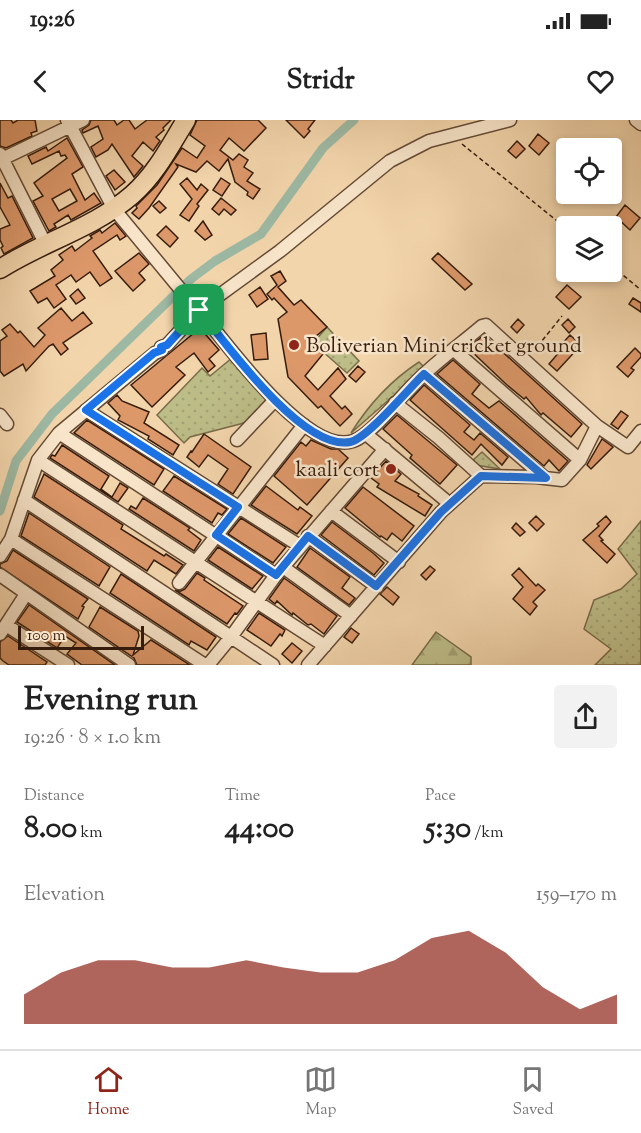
<!DOCTYPE html>
<meta charset="utf-8">
<style>
:root{--surface:#fff;--page:#f2f2f2;--text:#222;--muted:#767676;--line:#e0e0e0;--accent:#8f2418}
body{margin:0;font-family:"Sorts Mill Goudy",serif;background:var(--page);color:var(--text);height:100vh;display:flex;flex-direction:column;font-size:22px;white-space:nowrap}
*{box-sizing:border-box;margin:0}
p{font-size:20px;color:var(--muted)}
.icon{flex:none;width:33px;height:33px;fill:none;stroke:currentColor;stroke-width:2;stroke-linecap:round;stroke-linejoin:round}
.map{position:relative;height:545px;overflow:hidden}
.side{display:flex;flex-direction:column;background:var(--surface);flex:1}
.side>*{flex:none}
.fabs{position:absolute;left:556px;top:18px;display:grid;gap:12px}
.fabs a{display:grid;place-items:center;width:66px;height:66px;border-radius:6px;background:var(--surface);box-shadow:0 3px 9px #0003;font-size:30px}
.scale{position:absolute;left:18px;bottom:15px;width:126px;box-sizing:border-box;padding-left:6px;border:3px solid #351c0d;border-top:0;font-size:16px;line-height:21px;white-space:nowrap;color:#351c0d;-webkit-text-stroke:4px #f7e4c9;paint-order:stroke}
.pin{position:absolute;display:grid;place-items:center;width:51px;height:51px;color:#fff;margin:-26px;border-radius:12px;box-shadow:0 3px 9px #0006}
.round{display:grid;place-items:center;flex:none;width:63px;height:63px;border-radius:6px;background:var(--page)}
.head{display:flex;align-items:center;justify-content:space-between;height:102px;padding:0 24px}
h1{font-size:33px;font-weight:700;line-height:45px}
.metrics{display:grid;grid-template-columns:repeat(3,1fr);gap:9px;height:102px;padding:6px 24px}
.metrics div{display:grid;align-content:center}
.metrics b{font-size:30px;font-weight:700}
.metrics small{font-size:16px;font-weight:400}
.metrics p{font-size:16px}
.chart{height:168px;padding:12px 24px}
.chart p{display:flex;justify-content:space-between}
.chart svg{width:100%;height:108px;margin-top:6px;fill:var(--accent);opacity:.7}
.status{display:flex;justify-content:space-between;align-items:center;height:42px;padding:0 30px;background:var(--surface);direction:ltr}
.status svg{height:16px;fill:currentColor}
header{display:flex;justify-content:space-between;align-items:center;height:78px;padding:0 24px;background:var(--surface);font-size:27px;font-weight:700}
.dock{display:flex;justify-content:space-around;align-items:center;height:84px;border-top:2px solid var(--line);background:var(--surface);font-size:16px;color:var(--muted)}
.dock a{display:grid;justify-items:center;gap:3px}
.dock .on{color:var(--accent)}
.map>svg:first-child{display:block}
</style>
<div class="status"><b>19:26</b><svg viewBox="0 0 49 12"><path d="M0 12V9h3v3zM5 12V6h3v6zM10 12V3h3v9zM15 12V0h3v12zM26 1h20v11H26zM47 4h2v5h-2z"/></svg></div>
<header><svg class="icon" aria-label="back" viewBox="0 0 24 24"><path d="M15 5l-7 7 7 7"/></svg>Stridr<svg class="icon" aria-label="heart" viewBox="0 0 24 24"><path d="M12 20l-8-8c-3-5 5-10 8-4 3-6 11-1 8 4z"/></svg></header>
<div class="map">
<svg width="641" height="545" viewBox="0 0 641 545">
<defs>
<pattern id="grass-dots" width="8" height="8" patternUnits="userSpaceOnUse" patternTransform="scale(1.5)"><rect width="8" height="8" fill="#bdbd88"/><path d="M2 2h.1M6 6h.1" fill="none" stroke="#a3a274" stroke-width="1.8" stroke-linecap="round"/></pattern>
<pattern id="forest-firs" width="22" height="20" patternUnits="userSpaceOnUse" patternTransform="scale(1.5)"><rect width="22" height="20" fill="#bdbd88"/><path d="M5 1l3.5 6h-7zM16 11l3.5 6h-7z" fill="#a3a274"/></pattern>
</defs>
<rect width="100%" height="100%" fill="#f3d5ac"/>
<filter id="stains"><feTurbulence type="fractalNoise" baseFrequency=".00333" numOctaves="4"/><feColorMatrix values="0 0 0 0 .2 0 0 0 0 .09 0 0 0 0 .02 0 0 0 .5 -.17"/></filter>
<radialGradient id="worn" r=".72"><stop offset=".6" stop-color="#630" stop-opacity="0"/><stop offset="1" stop-color="#630" stop-opacity=".3"/></radialGradient>
<!-- grass -->
<path fill="url(#grass-dots)" stroke="#796c4a" stroke-width="1.5" d="M327,207L359,241L347,253L313,223Z
M232,238L267,279L253,297L244,303L190,317L184,323L157,295L202,248L210,256Z
M419,242L423,246L424,249L351,313C369,284 390,261 419,242Z
M482,332L500,349L476,345L472,341Z
M641,401V545H595L611,529L584,509L594,480L621,469L637,454L618,429Z"/>
<!-- forest -->
<path fill="url(#forest-firs)" stroke="#796c4a" stroke-width="1.5" d="M436,512L471,537V545H412Z"/>
<g fill="none" stroke-linecap="round" stroke-linejoin="round">
<!-- canal -->
<path stroke="#9db9a4" stroke-width="9" d="M0,391L16,341L52,294L191,159L215,141L261,114L323,28L354,0"/>
</g>
<!-- building -->
<path fill="#dd986a" stroke="#351c0d" stroke-width="1.5" fill-rule="evenodd" d="M0,0H11L13,3L18,0H35L37,11L31,13L32,16L6,28L0,26Z
M91,0H114L117,5L124,0H129L135,9L147,0H171L163,8L164,10L156,17L160,21L153,31L143,22L132,36L143,46L134,57L112,24L108,30L96,37L91,27L103,19L98,6L83,13L82,10L89,5Z
M197,0H258L266,8L244,31L229,18L220,30L233,40L239,34L248,40L244,47L253,53L247,61L260,69L253,79L247,75L248,72L235,62L228,39L219,51L207,41L196,52L176,44L178,47L149,88L139,99L132,93L137,88L136,86L157,65L182,28L197,38L205,26L190,15Z
M286,0H315L308,9L310,11L304,18Z
M538,14L549,23L539,35L529,26Z
M67,18L83,47L72,54L85,80L94,73L101,83L71,100L68,95L54,104L56,107L49,111L33,81L43,76L34,63L67,38L65,35L61,36L59,31L32,44L28,36L46,27L48,31ZM70,69L77,81L59,91L52,79Z
M517,21L525,29L516,38L508,31Z
M114,50L125,62L115,70L106,56Z
M187,58L197,70L201,64L208,70L197,84L199,86L189,101L180,95L192,79L180,64Z
M221,58L230,64L222,76L213,70Z
M0,63L8,78L12,76L33,118L4,134L1,128L3,126L0,120V109L10,105L0,87Z
M221,78L236,90L231,95L224,89L219,95L212,89Z
M159,81L166,88L160,93L153,86Z
M625,85L640,98L630,110L616,97Z
M203,101L212,115L205,120L195,111Z
M115,103L126,116L120,120L117,115L93,131L112,158L100,166L90,152L76,162L71,155L56,165L66,179L54,188L47,178L38,183L30,171L55,156L51,150L63,140L59,135L72,126L75,131L92,118L90,116L100,110L102,113Z
M166,106L178,118L170,127L157,115Z
M139,133L149,144L139,153L145,160L133,171L115,151Z
M438,133L472,164L465,170L432,139Z
M280,151L286,161L278,167L294,185L301,180L327,207L308,223L323,234L305,256L318,270L338,248L346,259L330,276L342,289L345,286L352,294L340,306L321,286L318,288L288,257L278,199L287,192L274,178L272,180L267,174L277,165L271,156Z
M567,165L581,177L569,189L556,177Z
M260,167L268,179L257,187L249,175Z
M78,169L85,178L76,184L70,176Z
M633,178L641,183V192L629,184Z
M61,188L72,201L83,192L92,203L63,223L68,229L61,235L53,224L49,226L26,251L23,244L4,256L0,251V221L7,216L2,210L10,204L18,213L20,211L34,227L45,215L38,208Z
M518,199L524,205L517,213L511,207Z
M568,199L575,207L569,213L562,205Z
M200,208L219,230L209,239L215,246L208,252L194,233L176,247L185,255L152,287L131,265Z
M266,213L268,239L254,240L251,215Z
M484,215L582,304L571,317L543,293L541,295L526,277L524,279L507,265L468,228Z
M570,215L581,225L557,251L549,244L561,230L559,227Z
M635,228L641,234V237L631,248L634,250L628,257L617,247Z
M453,240L480,264L472,274L489,288L499,281L568,341L559,351L549,340L544,346L437,254Z
M358,246L365,252L356,262L349,256Z
M424,265L470,305L464,312L474,320L480,313L508,337L502,345L481,324L472,335L410,280Z
M117,275L122,281L149,292L144,303L179,325L173,335L148,319L149,316L118,300L120,296L108,283Z
M621,291L628,296L618,309L611,304Z
M397,295L457,345L440,364L410,338L412,335L383,309Z
M87,300L164,349L154,365L74,313Z
M204,314L251,347L233,374L218,364L228,349L208,335L199,347L187,337L191,331L192,332Z
M602,319L613,327L591,349L587,345Z
M311,320L331,329H338L348,338L307,385L274,356L301,322L306,326Z
M62,325L109,356L101,369L112,377L120,363L128,368L118,382L50,338L52,335L55,336Z
M386,341L401,354L395,361L419,374L418,376L432,385L425,396L377,367L379,364L371,358Z
M44,354L123,405L121,409L164,436L166,434L183,445L176,454L154,440L147,451L34,377Z
M174,356L227,389L222,395L218,393L212,403L163,371Z
M266,366L298,390L300,387L312,396L297,414L251,385Z
M363,367L414,406L402,421L392,413L387,420L381,416L380,417L345,388Z
M143,378L190,408L188,410L201,420L194,431L129,389L131,386L136,389Z
M29,393L110,447L99,466L21,416Z
M536,396L544,404L537,411L529,403Z
M606,396L611,402L599,416L603,420L601,421L615,434L607,443L583,420L599,406L597,404Z
M241,398L286,427L273,443L228,414Z
M332,402L373,433L384,443L374,455L321,415Z
M516,403L525,412L520,416L512,408Z
M218,427L263,456L252,469L208,440Z
M310,428L350,457L342,468L355,478L349,485L297,447Z
M13,430L88,479L82,486L84,487L78,499L0,447V444L7,441Z
M430,446L435,450L426,460L421,455Z
M519,448L536,466L538,464L545,470L533,482L537,486L530,495L513,479L523,467L512,455Z
M197,453L205,458L204,460L243,486L237,494L235,493L227,504L175,470L181,471L185,469Z
M121,454L216,517L207,530L191,521L189,525L110,473Z
M284,458L337,496L324,514L311,504L308,505L293,493L292,495L277,481L275,484L269,479Z
M387,467L399,477L393,485L380,474Z
M29,485L115,545H82L67,534L76,523L65,516L57,528L17,502Z
M100,487L138,511L139,516L133,535L151,520L190,545H137L134,538L89,507Z
M259,493L285,510L282,516L280,514L271,526L247,510Z
M351,508L359,514L352,523L344,517Z
M8,516L47,542L45,545H9L3,541L0,538V522Z
M292,523L302,531L292,543L282,534Z"/>
<g fill="none" stroke-linecap="round" stroke-linejoin="round">
<!-- minor casing -->
<g stroke="#644a35" stroke-width="15">
<path id="minor" d="M67,0L114,89L195,187L199,190C224,221 308,337 353,321C372,315 402,274 419,259C438,240 461,224 482,206L486,205L597,306L580,340L562,360L536,357L481,356L441,392L308,545
M636,0L641,4
M0,34L46,125
M2,39L83,0
M454,230L580,340
M424,254L545,358
M395,283L439,318L481,356
M86,290L300,426
M0,295L7,304
M597,306L628,327L641,311
M59,313L276,455
M366,314L450,384
M237,320L275,280
M38,340L325,526
M24,380L231,517L276,455L385,329
M331,391L399,442
M308,416L377,467
M11,419L205,545
M0,436L11,419L38,340L59,313L155,233L162,230L161,227L167,225L199,190L280,131L390,41L429,21L510,0
M283,447L351,496
M0,455L129,545
M179,463L304,305
M6,505L68,545
M0,514L26,474
M208,545L231,517L273,545"/>
</g>
<!-- highway casing -->
<g stroke="#351c0d" stroke-width="21">
<path id="highway" d="M0,149C42,122 94,108 132,75C156,54 170,26 186,0"/>
</g>
<!-- path -->
<path stroke="#351c0d" stroke-width="1.5" stroke-dasharray="4.5 3" stroke-linecap="butt" d="M462,24L567,109
M612,146L641,170
M533,232L562,196"/>
<!-- minor -->
<use href="#minor" stroke="#f7e4c9" stroke-width="12"/>
<!-- highway -->
<use href="#highway" stroke="#f3d5ac" stroke-width="18"/>
</g>
<g fill="none" stroke-linecap="round" stroke-linejoin="round">
<!-- route casing -->
<g stroke="#fff" stroke-width="12">
<path id="route" d="M199,190C226,224 303,331 350,322C367,319 409,268 424,254L546,358L481,356L441,392L376,466L308,416L276,455L216,415L238,387L86,290L154,233L162,230L161,227L167,225Z"/>
</g>
<!-- route -->
<use href="#route" stroke="#1a73e8" stroke-width="8"/>
</g>
<!-- markers -->
<g fill="#8f2418" stroke="#f7e4c9" stroke-width="2">
<circle cx="294" cy="225" r="6"/>
<circle cx="391" cy="349" r="6"/>
</g>
<g text-anchor="middle" stroke-width="5" stroke-linejoin="round" paint-order="stroke">
<!-- poi labels -->
<g font-size="21" fill="#351c0d" stroke="#f7e4c9" text-anchor="start">
<text x="306" y="232">Boliverian Mini cricket ground</text>
<text x="379" y="356" text-anchor="end">kaali cort</text>
</g>
</g>
<rect width="100%" height="100%" filter="url(#stains)"/>
<rect width="100%" height="100%" fill="url(#worn)"/>
</svg>
<div class="fabs">
<a><svg class="icon" aria-label="locate" viewBox="0 0 24 24"><circle cx="12" cy="12" r="6"/><path d="M12 2v4M12 18v4M2 12h4M18 12h4"/></svg></a>
<a><svg class="icon" aria-label="layers" viewBox="0 0 24 24"><path d="M12 4l9 5-9 5-9-5zM3 14l9 5 9-5"/></svg></a>
</div>
<div class="scale">100 m</div>
<div class="pin" style="left:199px;top:190px;background:#1e9e55"><svg class="icon" aria-label="arrive" viewBox="0 0 24 24"><path d="M6 21V4h12l-3 4 3 4H6"/></svg></div>
</div>
<section class="side">
<div class="head"><div><h1>Evening run</h1><p>19:26 · 8 × 1.0 km</p></div><a class="round"><svg class="icon" aria-label="share" viewBox="0 0 24 24"><path d="M12 15V3M7 8l5-5 5 5M5 13v7h14v-7"/></svg></a></div>
<div class="metrics">
<div><p>Distance</p><b>8.00<small> km</small></b></div>
<div><p>Time</p><b>44:00</b></div>
<div><p>Pace</p><b>5:30<small> /km</small></b></div>
</div>
<div class="chart"><p><span>Elevation</span>159–170 m</p>
<svg viewBox="0 0 160 44" preserveAspectRatio="none"><path d="M0 44V32L10 23L20 18L30 18L40 21L50 21L60 18L70 21L80 23L90 23L100 18L110 9L120 6L130 15L140 29L150 38L160 32V44z"/></svg>
</div>
</section>
<nav class="dock">
<a class="on"><svg class="icon" aria-label="home" viewBox="0 0 24 24"><path d="M3 11l9-7 9 7M6 9v11h12V9"/></svg>Home</a>
<a><svg class="icon" aria-label="map" viewBox="0 0 24 24"><path d="M3 6l6-2 6 2 6-2v14l-6 2-6-2-6 2zM9 4v14M15 6v14"/></svg>Map</a>
<a><svg class="icon" aria-label="saved" viewBox="0 0 24 24"><path d="M7 4h10v16l-5-4-5 4z"/></svg>Saved</a>
</nav>
